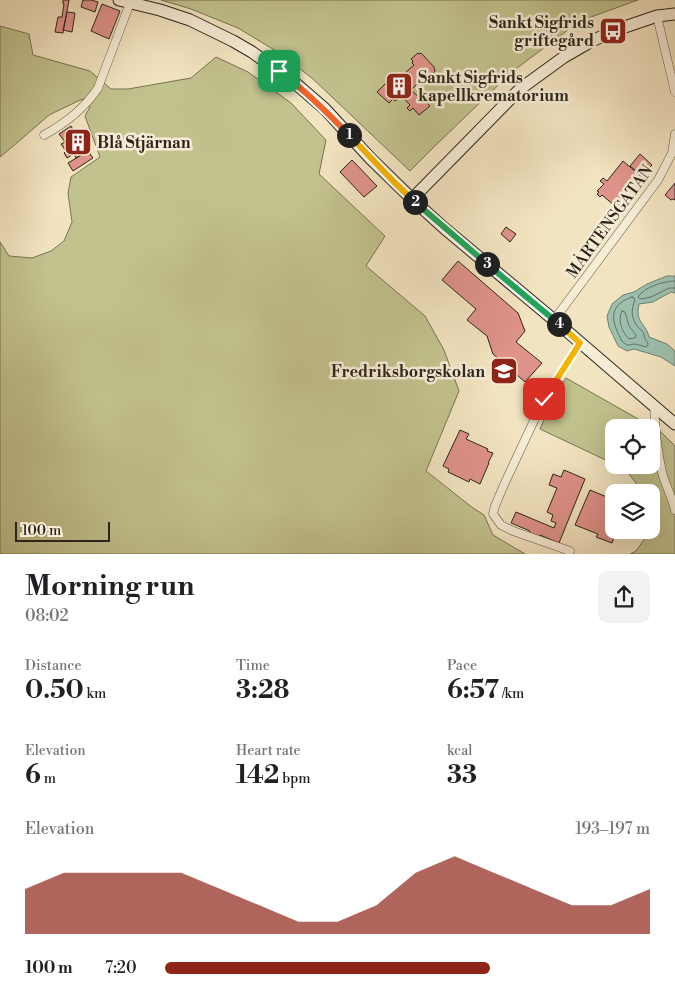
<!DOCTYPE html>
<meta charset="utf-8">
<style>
:root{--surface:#fff;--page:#f2f2f2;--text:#202124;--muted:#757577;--accent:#8f2418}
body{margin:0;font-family:"Libre Bodoni",serif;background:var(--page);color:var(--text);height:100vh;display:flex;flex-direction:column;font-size:19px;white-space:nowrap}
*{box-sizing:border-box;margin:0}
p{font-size:16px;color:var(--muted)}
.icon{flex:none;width:28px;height:28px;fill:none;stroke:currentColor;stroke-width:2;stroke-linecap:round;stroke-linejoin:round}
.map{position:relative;height:554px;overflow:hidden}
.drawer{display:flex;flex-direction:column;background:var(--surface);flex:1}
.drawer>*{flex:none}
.fabs{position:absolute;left:605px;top:419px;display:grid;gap:10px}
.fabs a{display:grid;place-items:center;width:55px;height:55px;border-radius:10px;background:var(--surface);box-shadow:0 5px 20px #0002;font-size:25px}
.scale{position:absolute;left:15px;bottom:12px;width:95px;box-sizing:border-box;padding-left:5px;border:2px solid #2c251b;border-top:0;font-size:14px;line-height:18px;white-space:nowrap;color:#2c251b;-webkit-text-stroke:4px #f7edd7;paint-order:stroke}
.pin{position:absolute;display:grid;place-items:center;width:42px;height:42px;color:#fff;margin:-21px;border-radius:10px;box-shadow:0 2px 8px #0006}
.km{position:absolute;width:25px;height:25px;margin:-12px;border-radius:50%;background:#222;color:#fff;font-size:14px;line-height:25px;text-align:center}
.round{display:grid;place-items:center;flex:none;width:52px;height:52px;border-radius:10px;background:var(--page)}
.head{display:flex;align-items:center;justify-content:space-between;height:85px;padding:0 25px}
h1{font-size:28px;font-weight:700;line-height:38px}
.stats{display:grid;grid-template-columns:repeat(3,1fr);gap:8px;height:85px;padding:5px 25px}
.stats div{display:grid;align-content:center}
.stats b{font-size:25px;font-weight:700}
.stats small{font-size:14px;font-weight:400}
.stats p{font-size:14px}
.chart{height:140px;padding:10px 25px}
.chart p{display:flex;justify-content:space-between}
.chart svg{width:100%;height:90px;margin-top:5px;fill:var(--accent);opacity:.7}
ul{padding:0 25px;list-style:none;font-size:16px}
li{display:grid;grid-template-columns:80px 60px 1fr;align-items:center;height:38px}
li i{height:12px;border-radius:6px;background:var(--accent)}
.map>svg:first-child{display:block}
</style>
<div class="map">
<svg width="675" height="555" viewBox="0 0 675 555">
<rect width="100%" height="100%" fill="#f3e4c1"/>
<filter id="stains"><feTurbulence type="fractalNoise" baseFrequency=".004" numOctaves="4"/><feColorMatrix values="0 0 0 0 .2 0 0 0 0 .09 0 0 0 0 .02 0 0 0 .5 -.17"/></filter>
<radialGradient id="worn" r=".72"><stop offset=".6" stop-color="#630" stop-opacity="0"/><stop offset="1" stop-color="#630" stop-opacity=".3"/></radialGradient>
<!-- green -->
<path fill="#c2c28e" stroke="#777454" d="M161,0H638L580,21L513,71L437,144L410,171L313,79L281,54L238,28L191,9Z
M0,26L29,34L33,55L90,71L111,89H128L191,78L216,57L248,72L291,103L326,140L319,174L385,236L366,266L425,316L444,350L459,391L426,471L473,508L484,515L493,535L525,554H0V242L9,256L32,258L51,251L64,241L72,222L68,193L71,177L100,157L85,116L90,107L85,99L80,100L49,115L18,142L0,157Z
M566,378L661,432L675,446V554H630L636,551L655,524L651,512V492H643L626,470L616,465H651V428H614V464L540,429L552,402Z"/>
<!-- water -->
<path fill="#9cbfae" stroke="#6f8173" d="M667,276H675V293L671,292L653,302L639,304C635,324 645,321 649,337L667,344L675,351V366L661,357L634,349L627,351L618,346L609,327L607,316L612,304L623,295L634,292L647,284Z"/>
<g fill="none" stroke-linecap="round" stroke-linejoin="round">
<!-- shore -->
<path stroke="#647264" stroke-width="1" d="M675,281C664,281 644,287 638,297L641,299L651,297L669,288H675
M632,297L634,298L635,300C631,309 631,318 637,326C638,327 642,331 643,332C645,337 644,339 648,343V345L646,347C643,346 639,345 635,344C630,344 628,347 624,343C621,341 620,337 618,333C610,316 612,304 632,297Z
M622,311L625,312L629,326L636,335L635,338L629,339C622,332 617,320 622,311Z"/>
</g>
<!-- building -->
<path fill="#e0938b" stroke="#2c251b" d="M63,0H69L63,33L55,32L58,17H62L64,4H63Z
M83,0H91L98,2L95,12L81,7Z
M102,4L120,11L109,39L91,31Z
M67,12L75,13L72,32L63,30Z
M418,53L419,54L421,53L434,67L435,71L431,76H425L408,93L409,94L412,91L423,101L424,100L430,106L419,115L413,108L410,111L407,108L410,105L399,93L398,94L400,97L395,101L393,99L389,103L377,92L392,77L396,81L414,65L412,63L413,61L411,59Z
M71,126L76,135L82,131L91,143L85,146L88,150L76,158L74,154L75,153L67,158L64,153L66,151L61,144L65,142L59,134Z
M88,151L93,158L73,171L68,163Z
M640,154L652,165L642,176L630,166Z
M352,160L377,186L364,197L340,172Z
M623,161L642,177L627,194L623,190L619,194L630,203L622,212L602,195L600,197L597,194L599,192L597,191L604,184L600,181L603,178L607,181Z
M675,183V200L673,199L671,200L665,195Z
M506,227L516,234L510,242L501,234Z
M458,261L518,313L525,331L516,342L542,363L525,382L493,354L487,336L467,320L476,309L442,280Z
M460,430L469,434L466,439L488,449L487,451L493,453L488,463H489L480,484L470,479L469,482L448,472L449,469L443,466Z
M564,470L585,479L559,543L540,535L539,538L529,534L530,531L511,523L516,512L554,528L556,523L551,521L553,515L547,512L557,488L549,485L553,474L561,477Z
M590,490L614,500V530H617L612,543L596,537L598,534L575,525Z"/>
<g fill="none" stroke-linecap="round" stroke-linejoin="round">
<!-- street casing -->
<g stroke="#5e5544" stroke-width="9">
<path id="street" d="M657,16L675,92
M44,135C66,123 84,109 98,88L130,3
M554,320L658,180L672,153L675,134
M654,406C655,428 657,450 662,472C665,485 672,496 675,510
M570,551L513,531L501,525L493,514L495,506L503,487L544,399L580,343"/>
</g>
<!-- secondary casing -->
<g stroke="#2c251b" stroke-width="13">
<path id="secondary" d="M119,0L160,10L190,20L233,41L252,52L295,83L325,109L370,158L412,199L444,228L554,320L675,424
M412,199L520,89L564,57L590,42L613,31L657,16L675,14"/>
</g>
<!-- street -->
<use href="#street" stroke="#f7edd7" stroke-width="8"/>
<!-- secondary -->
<use href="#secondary" stroke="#f7edd7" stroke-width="11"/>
</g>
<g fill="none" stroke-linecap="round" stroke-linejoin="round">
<!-- split-1 casing -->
<g stroke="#fff" stroke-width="10">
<path id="split-1" d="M279,71C305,90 327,112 349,135"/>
</g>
<!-- split-2 casing -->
<g stroke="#fff" stroke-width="10">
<path id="split-2" d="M349,135L394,182L415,202"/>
</g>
<!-- split-3 casing -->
<g stroke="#fff" stroke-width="10">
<path id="split-3" d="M415,202L487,264"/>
</g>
<!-- split-4 casing -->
<g stroke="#fff" stroke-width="10">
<path id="split-4" d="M487,264L559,324"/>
</g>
<!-- split-5 casing -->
<g stroke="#fff" stroke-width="10">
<path id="split-5" d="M544,399L580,343L559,324"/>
</g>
<!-- split-1 -->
<use href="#split-1" stroke="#f0652b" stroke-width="6"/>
<!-- split-2 -->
<use href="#split-2" stroke="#f5b400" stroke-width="6"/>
<!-- split-3 -->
<use href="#split-3" stroke="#22a559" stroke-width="6"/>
<!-- split-4 -->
<use href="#split-4" stroke="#22a559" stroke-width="6"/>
<!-- split-5 -->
<use href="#split-5" stroke="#f5b400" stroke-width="6"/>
</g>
<!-- icons -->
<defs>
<g id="bus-square" transform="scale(1.4375)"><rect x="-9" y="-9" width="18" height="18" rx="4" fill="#8f2418" stroke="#f7edd7"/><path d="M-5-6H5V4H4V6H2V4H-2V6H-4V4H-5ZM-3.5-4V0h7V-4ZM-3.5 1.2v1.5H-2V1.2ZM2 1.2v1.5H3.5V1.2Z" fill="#fff"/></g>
<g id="building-square" transform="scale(1.4375)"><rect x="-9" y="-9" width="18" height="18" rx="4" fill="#8f2418" stroke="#f7edd7"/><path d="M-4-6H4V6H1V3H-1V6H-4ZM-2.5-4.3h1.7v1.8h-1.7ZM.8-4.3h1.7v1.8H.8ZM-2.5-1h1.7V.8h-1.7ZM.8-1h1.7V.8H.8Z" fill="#fff"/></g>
<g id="school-square" transform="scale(1.4375)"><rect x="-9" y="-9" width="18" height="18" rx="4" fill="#8f2418" stroke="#f7edd7"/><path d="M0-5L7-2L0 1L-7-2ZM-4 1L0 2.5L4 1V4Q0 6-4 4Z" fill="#fff"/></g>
</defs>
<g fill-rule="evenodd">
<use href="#bus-square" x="613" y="31"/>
<use href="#building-square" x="399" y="86"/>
<use href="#building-square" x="78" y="142"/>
<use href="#school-square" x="504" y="371"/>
</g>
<g text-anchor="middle" stroke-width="5" stroke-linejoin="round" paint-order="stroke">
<!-- poi labels -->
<g font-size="16" font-weight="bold" fill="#2c251b" stroke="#f7edd7" text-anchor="end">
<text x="594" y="28">Sankt Sigfrids<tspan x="594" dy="18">griftegård</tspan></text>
<text x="418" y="83" text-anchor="start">Sankt Sigfrids<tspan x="418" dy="18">kapellkrematorium</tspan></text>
<text x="97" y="148" text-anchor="start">Blå Stjärnan</text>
<text x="485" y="377">Fredriksborgskolan</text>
</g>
<!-- street labels -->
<g font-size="16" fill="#2c251b" stroke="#f7edd7">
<text transform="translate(609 221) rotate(-54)" y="6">MÅRTENSGATAN</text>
</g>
</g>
<rect width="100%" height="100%" filter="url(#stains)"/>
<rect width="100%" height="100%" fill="url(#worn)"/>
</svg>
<div class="fabs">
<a><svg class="icon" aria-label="locate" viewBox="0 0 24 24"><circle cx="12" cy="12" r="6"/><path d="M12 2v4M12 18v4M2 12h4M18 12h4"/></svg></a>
<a><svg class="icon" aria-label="layers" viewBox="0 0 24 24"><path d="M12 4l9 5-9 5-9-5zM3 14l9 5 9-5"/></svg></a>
</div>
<div class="scale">100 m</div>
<div class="pin" style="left:279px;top:71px;background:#1e9e55"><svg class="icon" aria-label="arrive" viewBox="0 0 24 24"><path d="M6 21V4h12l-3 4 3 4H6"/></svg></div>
<div class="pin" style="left:544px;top:399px;background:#d93025"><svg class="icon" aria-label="check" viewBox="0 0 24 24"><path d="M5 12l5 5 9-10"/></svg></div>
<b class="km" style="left:349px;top:135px">1</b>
<b class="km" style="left:415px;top:202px">2</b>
<b class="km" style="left:487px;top:264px">3</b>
<b class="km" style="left:559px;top:324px">4</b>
</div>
<section class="drawer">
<div class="head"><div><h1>Morning run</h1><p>08:02</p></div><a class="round"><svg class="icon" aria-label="share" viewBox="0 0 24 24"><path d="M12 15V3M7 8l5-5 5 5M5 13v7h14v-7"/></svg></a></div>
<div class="stats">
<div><p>Distance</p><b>0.50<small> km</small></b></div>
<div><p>Time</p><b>3:28</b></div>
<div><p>Pace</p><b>6:57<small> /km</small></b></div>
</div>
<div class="stats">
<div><p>Elevation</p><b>6<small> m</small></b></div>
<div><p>Heart rate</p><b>142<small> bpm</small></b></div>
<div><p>kcal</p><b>33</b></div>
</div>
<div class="chart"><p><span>Elevation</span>193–197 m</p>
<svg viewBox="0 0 160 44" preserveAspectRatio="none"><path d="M0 44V22L10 14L20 14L30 14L40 14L50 22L60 30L70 38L80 38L90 30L100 14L110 6L120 14L130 22L140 30L150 30L160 22V44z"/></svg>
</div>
<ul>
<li><b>100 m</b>7:20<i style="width:67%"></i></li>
</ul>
</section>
